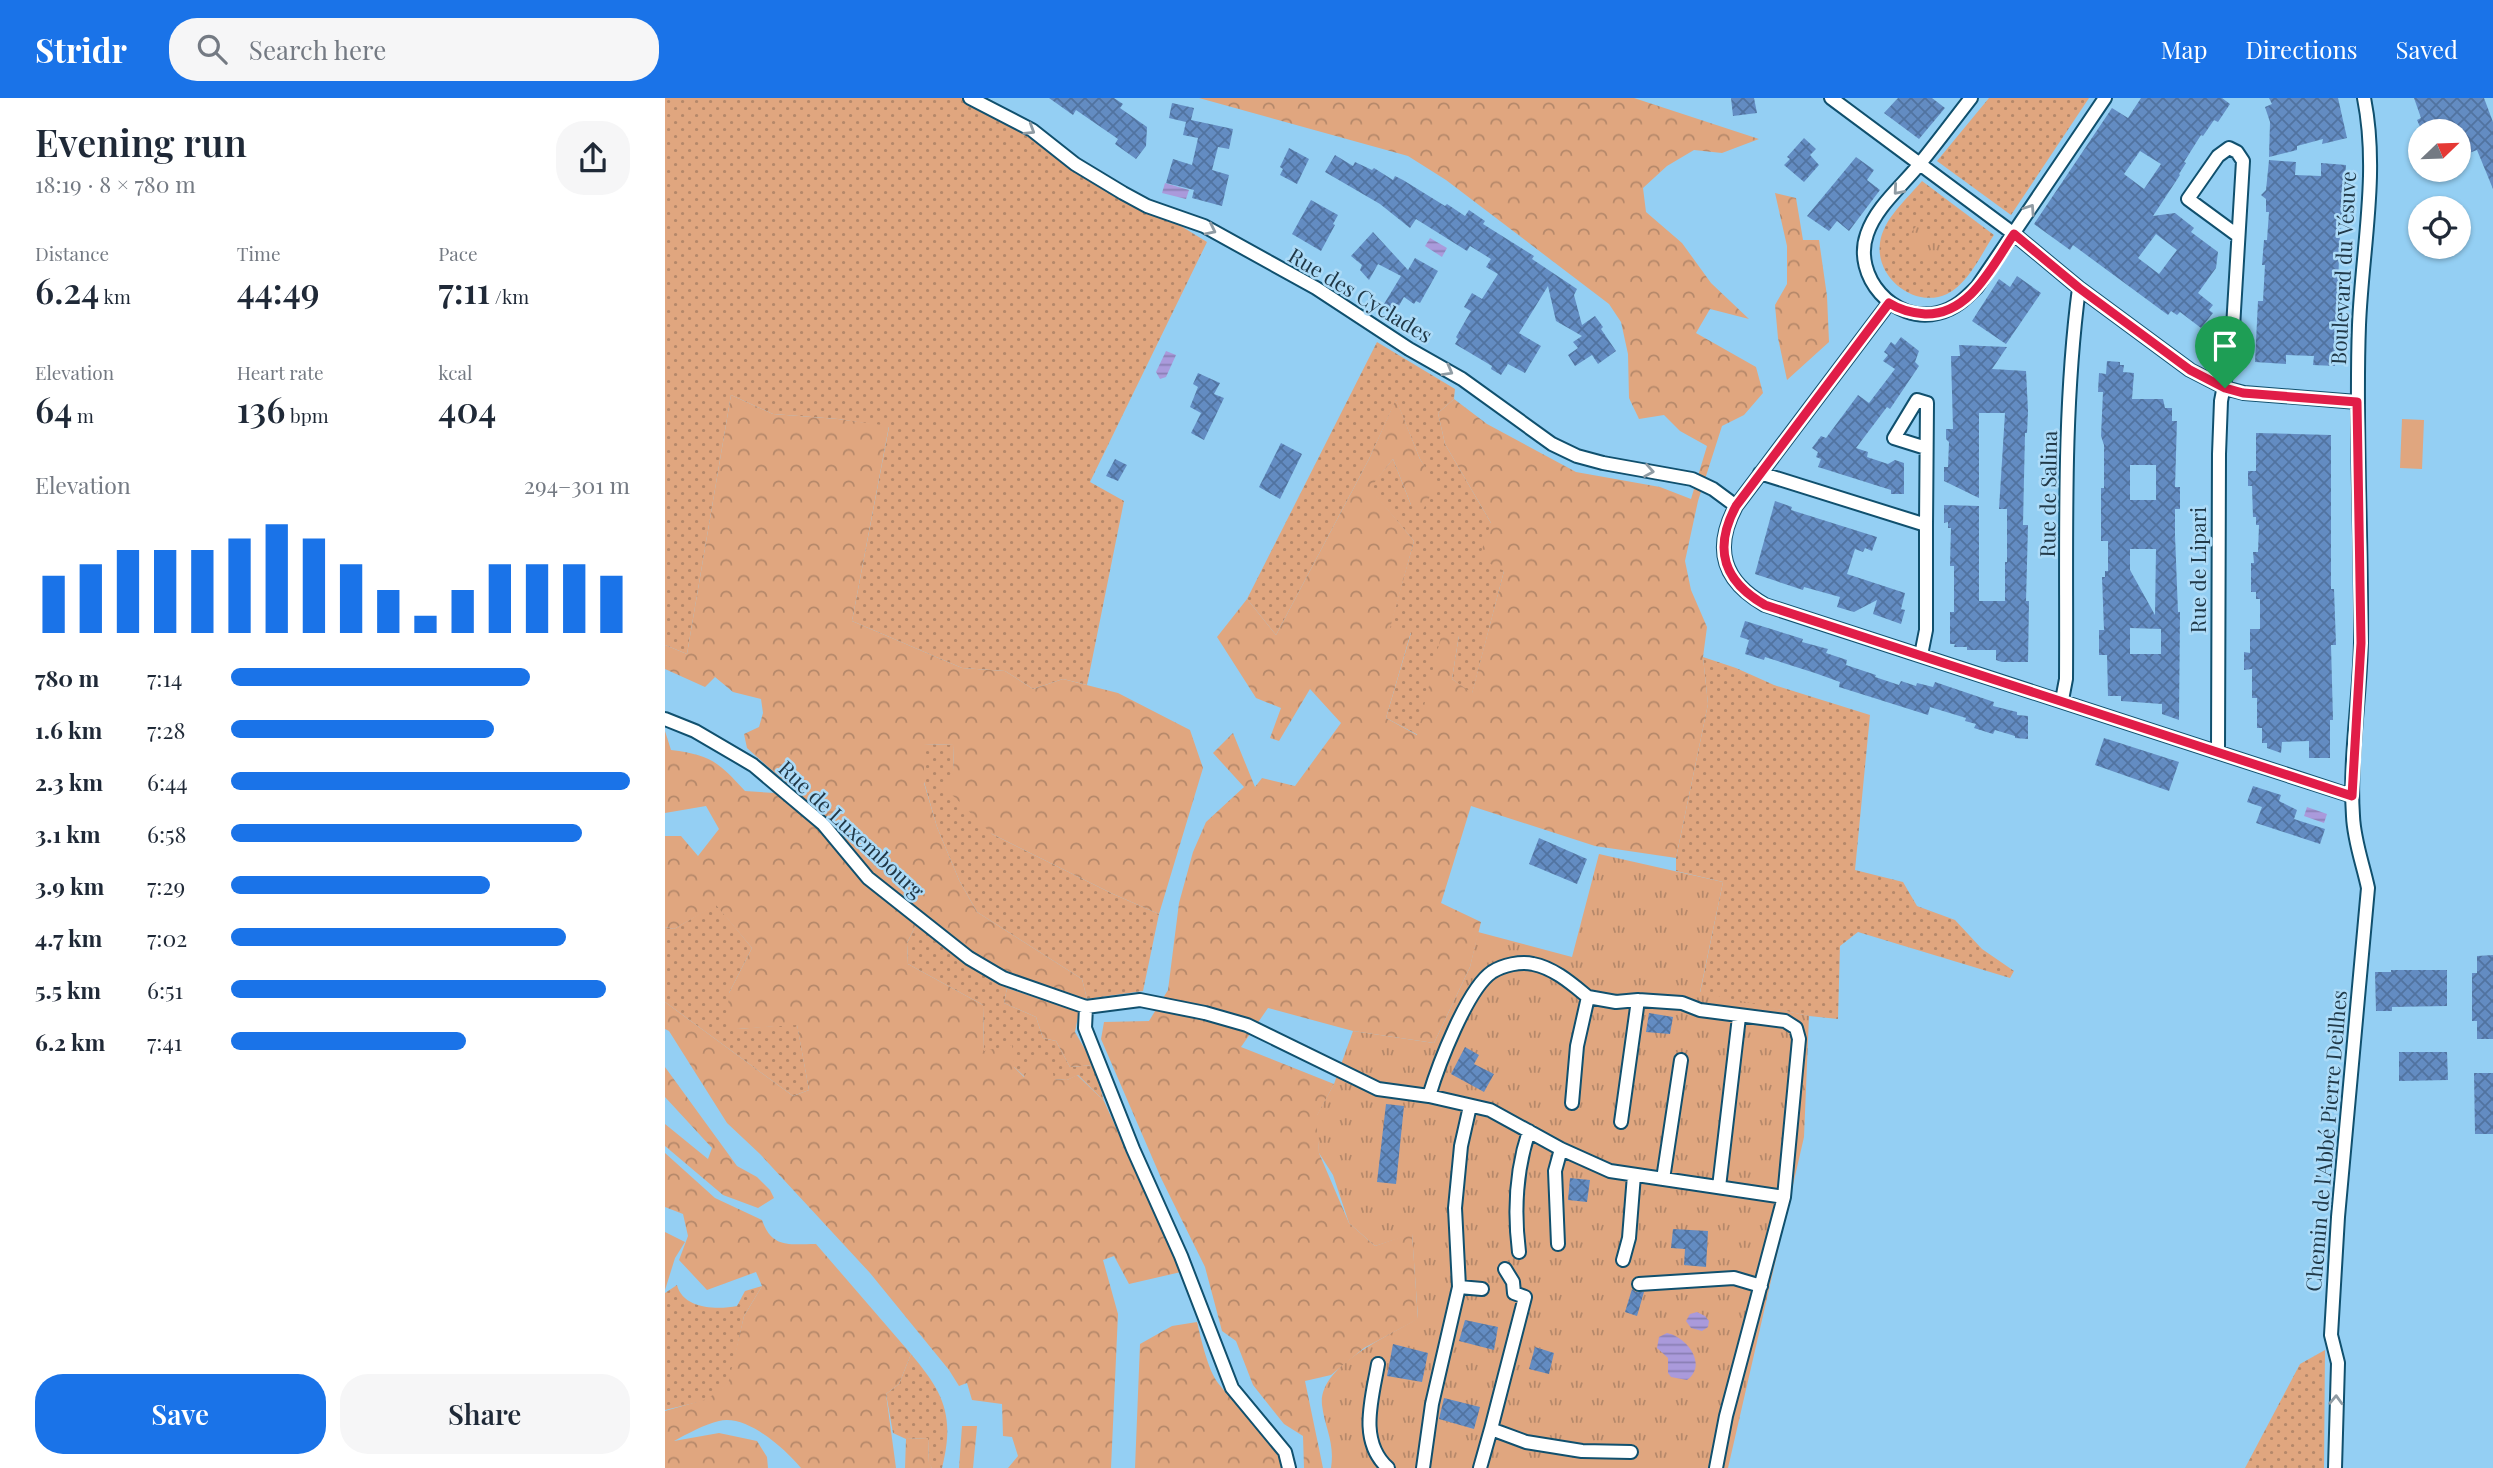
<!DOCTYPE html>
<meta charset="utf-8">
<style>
:root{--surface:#fff;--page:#f6f6f7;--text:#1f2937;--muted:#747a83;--accent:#1a73e8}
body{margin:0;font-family:"Playfair Display",serif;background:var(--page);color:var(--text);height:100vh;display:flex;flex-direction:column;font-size:26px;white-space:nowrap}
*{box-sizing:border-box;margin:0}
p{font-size:23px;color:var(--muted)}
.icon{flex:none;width:38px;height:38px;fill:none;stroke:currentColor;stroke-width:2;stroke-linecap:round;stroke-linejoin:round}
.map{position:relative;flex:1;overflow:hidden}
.panel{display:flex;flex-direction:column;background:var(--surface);width:665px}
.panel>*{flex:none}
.needle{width:46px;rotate:67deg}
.fabs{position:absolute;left:1743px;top:21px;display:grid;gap:14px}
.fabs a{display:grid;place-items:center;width:63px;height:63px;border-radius:50%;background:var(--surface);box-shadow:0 2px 5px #0004;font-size:35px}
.pin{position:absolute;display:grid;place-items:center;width:60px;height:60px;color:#fff;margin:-72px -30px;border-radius:50% 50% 50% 0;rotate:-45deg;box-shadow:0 0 7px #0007}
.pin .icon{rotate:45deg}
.round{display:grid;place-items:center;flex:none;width:74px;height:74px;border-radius:28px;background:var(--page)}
.headline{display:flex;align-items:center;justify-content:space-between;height:119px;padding:0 35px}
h1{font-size:38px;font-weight:600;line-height:52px}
.figures{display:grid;grid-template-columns:repeat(3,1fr);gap:10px;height:119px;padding:7px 35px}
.figures div{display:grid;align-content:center}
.figures b{font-size:35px;font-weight:600}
.figures small{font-size:19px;font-weight:400}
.figures p{font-size:19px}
.chart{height:196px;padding:14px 35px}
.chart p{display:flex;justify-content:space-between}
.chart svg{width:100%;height:126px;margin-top:7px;stroke:var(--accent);stroke-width:6}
.button{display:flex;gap:14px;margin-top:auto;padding:14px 35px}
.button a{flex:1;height:80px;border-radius:28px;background:var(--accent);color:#fff;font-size:28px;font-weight:600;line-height:80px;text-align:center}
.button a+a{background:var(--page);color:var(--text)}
ul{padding:0 35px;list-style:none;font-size:23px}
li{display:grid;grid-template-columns:112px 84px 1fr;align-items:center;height:52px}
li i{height:18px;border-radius:9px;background:var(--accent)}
header{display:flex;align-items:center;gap:42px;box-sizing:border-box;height:98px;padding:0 35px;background:var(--accent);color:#fff}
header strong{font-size:33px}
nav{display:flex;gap:38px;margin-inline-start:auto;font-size:24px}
.search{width:490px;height:63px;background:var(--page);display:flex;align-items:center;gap:18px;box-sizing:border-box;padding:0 24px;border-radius:28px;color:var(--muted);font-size:26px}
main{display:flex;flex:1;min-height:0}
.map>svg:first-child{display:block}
</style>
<header>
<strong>Stridr</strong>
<div class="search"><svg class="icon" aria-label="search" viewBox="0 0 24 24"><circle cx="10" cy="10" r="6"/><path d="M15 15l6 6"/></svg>Search here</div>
<nav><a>Map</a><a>Directions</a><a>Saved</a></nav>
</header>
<main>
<section class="panel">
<div class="headline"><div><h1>Evening run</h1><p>18:19 · 8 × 780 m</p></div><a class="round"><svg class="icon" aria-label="share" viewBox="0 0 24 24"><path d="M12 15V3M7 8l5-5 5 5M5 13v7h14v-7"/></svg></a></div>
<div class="figures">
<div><p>Distance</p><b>6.24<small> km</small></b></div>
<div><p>Time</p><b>44:49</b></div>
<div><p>Pace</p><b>7:11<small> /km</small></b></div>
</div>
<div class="figures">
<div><p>Elevation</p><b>64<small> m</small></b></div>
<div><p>Heart rate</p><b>136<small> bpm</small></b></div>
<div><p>kcal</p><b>404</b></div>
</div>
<div class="chart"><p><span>Elevation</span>294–301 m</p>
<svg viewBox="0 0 160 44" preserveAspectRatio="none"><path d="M5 44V24M15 44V20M25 44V15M35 44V15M45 44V15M55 44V11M65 44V6M75 44V11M85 44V20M95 44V29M105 44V38M115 44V29M125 44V20M135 44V20M145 44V20M155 44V24"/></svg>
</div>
<ul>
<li><b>780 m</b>7:14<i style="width:75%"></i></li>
<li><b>1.6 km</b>7:28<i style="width:66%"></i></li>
<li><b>2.3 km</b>6:44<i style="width:100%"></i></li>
<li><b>3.1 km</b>6:58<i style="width:88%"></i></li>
<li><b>3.9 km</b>7:29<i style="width:65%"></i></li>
<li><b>4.7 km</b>7:02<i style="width:84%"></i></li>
<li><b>5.5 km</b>6:51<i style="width:94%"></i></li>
<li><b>6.2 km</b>7:41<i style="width:59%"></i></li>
</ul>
<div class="button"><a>Save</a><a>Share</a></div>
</section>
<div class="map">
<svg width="1828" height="1370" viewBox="0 0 1828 1370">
<defs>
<pattern id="grass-dots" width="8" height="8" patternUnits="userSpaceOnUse" patternTransform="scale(1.75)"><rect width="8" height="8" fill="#e0a67f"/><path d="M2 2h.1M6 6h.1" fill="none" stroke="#b5886a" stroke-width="1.8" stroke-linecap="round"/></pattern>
<pattern id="forest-crowns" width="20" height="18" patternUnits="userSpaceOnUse" patternTransform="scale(1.75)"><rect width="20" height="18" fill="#e0a67f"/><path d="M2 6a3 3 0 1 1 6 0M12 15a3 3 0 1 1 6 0" fill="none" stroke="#b5886a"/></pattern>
<pattern id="park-tufts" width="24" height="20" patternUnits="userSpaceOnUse" patternTransform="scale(1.75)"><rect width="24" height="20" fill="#e0a67f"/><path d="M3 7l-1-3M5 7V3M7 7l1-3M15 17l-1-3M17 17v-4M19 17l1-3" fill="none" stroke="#b5886a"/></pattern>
<pattern id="water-rules" width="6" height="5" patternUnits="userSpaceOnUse" patternTransform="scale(1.75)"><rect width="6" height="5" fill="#aa9adb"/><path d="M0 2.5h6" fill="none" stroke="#8a7fb4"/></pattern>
<pattern id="building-cross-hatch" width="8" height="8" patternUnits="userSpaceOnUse" patternTransform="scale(1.75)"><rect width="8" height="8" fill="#638cc2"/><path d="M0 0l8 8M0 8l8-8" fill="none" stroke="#5173a0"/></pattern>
</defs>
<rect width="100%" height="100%" fill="#94cff3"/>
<!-- grass -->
<path fill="url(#grass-dots)" d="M0,0H307L542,144L425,384L459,403L422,587L398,581L368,591L340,573L297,570L187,523L224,329L173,321L108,316L66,297L22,556L0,547Z
M1324,0H1424L1346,117L1272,63Z
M1257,83L1329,137C1316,156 1304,185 1282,196C1250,211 1210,180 1215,145C1218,121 1242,101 1257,83Z
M712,244L790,291L789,301L773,315L780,346L826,425L839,473L807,596L787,581L794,537L753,637L721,620L746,535H723L749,443L704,390L728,361L746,407L770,387L755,361L731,302L704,361L611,537L582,501Z
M1038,559L1071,570L1109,587L1205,617L1190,772L1238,784L1252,808L1290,822L1317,851L1349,873L1345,880L1193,834L1175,848L1173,921L1144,918L1035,895L1058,784L1011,773V760L1043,606Z
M259,646L289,647L288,673L327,736L448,796L494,816L478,893L422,901L417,881L312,814L294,782L272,729L259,684Z
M51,806L87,850L64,895L73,931L132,926L144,992L128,998L0,904V829L9,831Z
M251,827L342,890L339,905L371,919L378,940L391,943L405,969L429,967L439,1003L413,977L402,982L360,979L349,969L319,954L318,907L243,866L242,845Z
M12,1187C18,1211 52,1212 72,1208L80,1193L97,1188L79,1218L64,1286L42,1302L0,1312V1195Z
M1660,1252L1659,1370H1580L1635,1266Z
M246,1256C279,1295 290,1318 277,1370H267L264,1366L263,1340L241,1341L228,1335L221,1296L234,1286Z"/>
<!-- forest -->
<path fill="url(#forest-crowns)" d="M534,0H969L1094,41L1057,55L1029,52L1002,68L978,90L981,114L1017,145L1046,185L1084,221L1045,211L1031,235L1091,269L1098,295L1079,317L1057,328L1033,403L1020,463L1026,492L1042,529L1038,559L1043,606L1011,760L930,748L806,708L776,805L816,824L805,869L769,945L688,933L603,910L576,949L669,986L652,1018L654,1055L684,1125L710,1148L747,1135L753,1221L699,1250L666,1277L640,1283L658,1370H639L638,1338L619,1326L588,1287L571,1243L557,1233L540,1169L496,1080L436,941L439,924L484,923L503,892L514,805L528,754L541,724L579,689L548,655L568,635L590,689L597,680L630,688L676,625L645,591L614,643L605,640L616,610L591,600L552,539L582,501L611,537L704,361L731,301L755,361L771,386L757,414L746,407L728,361L705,390L749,443L724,534H746L721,620L752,637L777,534L794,537L787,581L807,595L839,473L814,460L826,425L780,346L773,315L789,301L822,326L911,374L995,389L1026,401L1042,348L1015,333L999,317L974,321L964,300L963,256L956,224L944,206L781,82L743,58Z
M1110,95L1131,100L1138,142H1154L1162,198L1164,244L1122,282L1113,240L1110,207L1122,186V148Z
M66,297L108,316L173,321L224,328L187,523L297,570L340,573L368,591L398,581L453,595L525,632L538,670L494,816L448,796L327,736L278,688L288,673L289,647L259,646V685L272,729L294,782L312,814L417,881L422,901L364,884L303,855L205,774L159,719L82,650L79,636L94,629L98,615L96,601L68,594L50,579L40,589L0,571V547L22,556Z
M0,633L6,652C47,657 54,665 80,693L110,695L153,727L199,783L251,827L242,845L243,866L318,907L319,953L347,947L349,969L359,979L372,956L385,959L389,981L402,982L412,977L439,1003L516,1174L464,1186L449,1158L438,1162L453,1216L446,1370H343L353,1358L347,1339L338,1338L337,1306L307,1302L302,1285L294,1288L284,1272L205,1175L95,1056L62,1025L4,933L0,931V904L128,998L144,992L132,927L73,931L62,921L64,895L87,850L51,807L9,831L0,829V738H16L33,758L54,731L41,708L0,715Z
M342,890L414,914L410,934L429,967L405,969L391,943L378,940L371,919L339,905Z
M0,969L72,1068L92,1079L105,1092L109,1100L93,1110L58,1097L0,1048V1026L43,1061L47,1050L0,999Z
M0,1055L50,1100L97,1122C107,1151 125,1146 151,1146L246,1256L234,1286L221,1296L231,1370H136C120,1351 82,1316 54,1323C40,1326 22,1336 9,1343L54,1335L92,1343L102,1359L103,1370H0V1313L42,1301L63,1286L79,1218L97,1188L91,1174L42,1192L14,1162L23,1138L18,1116L0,1109Z
M532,1224C536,1241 543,1272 553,1285C575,1314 608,1333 619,1370H470L475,1246L507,1228Z
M297,1328H312L308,1370H294Z
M263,1340L264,1365L267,1370H240L241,1341Z"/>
<!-- park -->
<path fill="url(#park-tufts)" d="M1253,126L1281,150L1267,166L1240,142Z
M934,756L1058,784L1035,894L1144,918L1139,1039L1063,1370H666C670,1344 660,1331 657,1307C653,1267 725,1238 753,1220L747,1136L710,1148L684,1125L668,1077L654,1055L651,1019L669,986L688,933L769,945L805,869L813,834L907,859Z"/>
<!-- garden -->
<path fill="#e0a67f" d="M1737,321L1759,322L1757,371L1735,370Z
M0,1134L20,1144L10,1160L0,1192Z"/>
<!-- water -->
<path fill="url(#water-rules)" d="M500,85L524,92L521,101L497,95Z
M765,140L782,150L777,159L760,148Z
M501,253L511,257L501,279L495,281L491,274Z
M1642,709L1662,716L1659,725L1639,718Z
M1032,1214L1040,1218L1044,1223L1043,1229L1037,1233L1026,1230L1021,1223L1025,1216Z
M1002,1235C1022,1239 1043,1267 1022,1282L1006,1279L1003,1275V1260L992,1250L994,1239Z"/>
<!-- building -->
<path fill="url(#building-cross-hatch)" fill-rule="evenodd" d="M384,0H449L458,6L455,10L482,29L481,48L471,61L450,46L453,41L440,32L411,12L408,17Z
M1066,0H1089L1092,15L1068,18Z
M1233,0H1267L1280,10L1254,41L1219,15Z
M1476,0H1557L1565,6L1553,24L1549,22L1538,38L1536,37L1519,64L1521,65L1514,76L1515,77L1488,118L1510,115L1529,130L1526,134L1553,154L1551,170L1533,195L1548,207L1544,212L1548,215L1536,230L1515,214L1512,217L1506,213L1503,217L1408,147L1405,152L1369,126L1447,10L1463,20ZM1475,53L1496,66L1479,91L1459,76ZM1491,136L1512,152L1494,176L1473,160Z
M1604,0H1673L1682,40L1657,46L1658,41L1632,48V52L1604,59L1605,24L1600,9L1607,6Z
M1749,0H1819L1828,24V91L1812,52L1794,59V33H1757L1752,22L1756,20Z
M507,5L529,10L526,22L568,31L564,51L553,49L547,72L564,77L557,108L527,100L529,92L501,85L508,61L527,67L533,40L518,37L521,24L504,20Z
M1139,40L1151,51L1145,57L1154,67L1139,84L1119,67L1125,61L1122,59Z
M624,50L644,61L632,86L615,77L618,71L615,69Z
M670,57L688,68L690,64L707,72L709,70L728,82L730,78L738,82L780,108L782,106L800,118L804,112L820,123L818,126L869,158L867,161L912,191L909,197L917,227L930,218L938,229L936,231L951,253L933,266L927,257L910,268L903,257L913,250L908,244L917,238L891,223L883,188L854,235L876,248L860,275L843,266L836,277L826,271L827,268L790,246L793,241L791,239L806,213L799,209L807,195L817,201L833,176L821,169L826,161L805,148L802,153L751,121L745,130L715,106L660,74Z
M1191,59L1209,72L1202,82L1215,92L1184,133L1172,123L1164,133L1142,118Z
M1604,62L1631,64L1630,77L1656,78V65L1681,67L1675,134L1670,268L1648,267L1649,258L1621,257V266L1590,264L1593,203H1598L1600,167H1597L1599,142H1602L1604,114H1601V101L1596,97L1601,92Z
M646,102L673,117L668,126L670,127L656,153L627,136Z
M708,134L743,172L750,160L773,173L755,205L751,203L749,206L739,199L731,213L719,206L736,178L713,166L704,182L695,172L697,167L686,158Z
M1352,178L1376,195L1341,246L1307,223L1334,181L1345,189Z
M1236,239L1254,253L1250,264L1254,268L1225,311L1222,309L1191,350L1203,354L1202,359L1223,366L1230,362L1239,365V396H1226V392L1153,369L1156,361L1151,359L1153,354L1147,350L1156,338L1161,340L1193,297L1204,305L1230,271L1218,263L1223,257L1219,254L1226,244L1230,247Z
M1294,247L1342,249L1327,271L1361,273L1363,313L1362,335H1360L1358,427H1363L1361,503H1364L1363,564H1337L1331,562V552H1302V549H1289L1290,546H1285V514H1289V468H1285L1286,430H1283V424L1279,425V407L1314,408V503H1340V464H1342V411H1334L1340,315H1314V400L1279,383V369H1283L1284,344L1281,341V331H1288L1286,258H1295Z
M1442,263L1455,264V267H1459L1458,274L1469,275L1467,301H1498L1500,310H1507V323H1512L1510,389H1515V411H1510V437L1513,514H1515L1514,622L1497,616V606L1456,603V598H1443L1442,557H1434V532H1439L1437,479H1440V473H1443V443H1436V390H1439V347L1436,338L1438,294H1433L1434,275L1441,276ZM1465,367H1491V402H1465ZM1465,451H1491L1490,517L1465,472ZM1465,530L1496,531V556H1465Z
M533,275L555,285L549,296L559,300L539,342L526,335L536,315L525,309L533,289L528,286Z
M1591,335L1666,337V491H1669L1671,547H1666L1668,622H1665V660H1644V643L1617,644L1616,655L1602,650V645H1597V630H1592V600H1587V571L1579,572V554L1585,555V531H1595V501H1591V494H1586V465H1589L1588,454H1593L1594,427H1591V419H1588L1587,388H1583V373H1591Z
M616,345L637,356L615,401L594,389Z
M450,361L462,367L453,383L441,378Z
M1110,403L1127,409L1126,412L1212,439L1207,453L1200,450L1198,454L1190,451L1182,476L1240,495L1236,511L1240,512L1236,526L1208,516L1212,502L1189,514L1172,509L1175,499L1139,489L1138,492L1090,476Z
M1080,523L1138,541L1137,544L1163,551L1161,555L1182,562L1181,567L1211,577L1210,579L1234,587L1236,583L1251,588L1252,585L1268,589L1270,584L1329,604L1328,608L1352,614V617L1363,618V641L1350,640V638L1330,632L1328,636L1309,630L1311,626L1300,623L1301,620L1265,609L1263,617L1174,589L1175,584L1150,575L1100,559L1099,562L1080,556L1084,542L1075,539Z
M1439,640L1514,664L1504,693L1430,667Z
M1588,688L1616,697L1614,703L1632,712L1629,721L1660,731L1655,746L1591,725L1597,709L1582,704Z
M874,740L922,761L912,786L864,766Z
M1828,857V941H1812V923H1807V875H1812V858Z
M1726,872H1782V908L1727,909V913H1711L1710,874H1726Z
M984,915L1008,919L1005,936L981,934Z
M800,949L814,957L809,966L829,976L819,994L786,976Z
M1734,954H1782L1783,982L1734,983Z
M1809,975H1828V1036H1810Z
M721,1006L739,1008L731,1086L712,1084Z
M905,1080L925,1082L922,1104L903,1102Z
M1008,1131L1043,1133L1041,1169L1019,1167L1020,1151L1006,1150Z
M967,1191L971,1194H979L972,1218L960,1214Z
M800,1222L833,1229L829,1252L794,1243Z
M728,1246L763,1255L757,1284L722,1278Z
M870,1249L889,1255L884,1276L864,1271Z
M779,1300L815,1309L809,1331L774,1321Z"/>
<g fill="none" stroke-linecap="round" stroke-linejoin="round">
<!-- street casing -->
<g stroke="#10506e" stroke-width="16">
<path id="street" d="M305,0L367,32L410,66L458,95L482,108L539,128L651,190L744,251L797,281L887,346L912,358L938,365L1027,381L1048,391L1071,408
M1166,0L1349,136L1414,190L1525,272L1560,290L1579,295L1692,304
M1306,0C1288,23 1271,46 1253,68C1236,89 1211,109 1202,136C1187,178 1229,226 1273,215C1290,211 1300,201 1312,189L1440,0
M1224,205L1071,408C1048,451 1058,483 1100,507L1687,698
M1095,375L1261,427V532L1256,557
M1261,427L1262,305L1252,302L1229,340L1261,350
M1397,602L1401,581C1402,451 1397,319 1414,190
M0,621L30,633L88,667L158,726L203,780L304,860L338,880L421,909L475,902L540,915L582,927L713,991L764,998L825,1012L896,1051L945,1073L1119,1099
M1553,654L1554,356L1556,303L1567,246L1578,63L1572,54L1564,50L1553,58L1523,101L1572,137
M421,909L420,930L468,1051L516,1158L567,1290L620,1354L624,1370
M764,998C773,968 802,891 827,874C838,867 856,863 868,866C889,870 907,886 923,899
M907,1005L912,948L923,899L951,904L973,902L1017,905L1035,912L1120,923L1131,930L1134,941L1119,1099L1061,1318L1051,1370
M956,1024L973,902
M998,1081L1016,962
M1054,1089L1074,919
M893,1146L890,1073L896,1051
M854,1154C849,1114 851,1072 864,1033
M958,1162L964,1140L969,1077
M840,1171L848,1184L849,1195L860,1199L826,1331L861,1344L917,1353L966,1354
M974,1186L1069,1180L1096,1188
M794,1189L817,1191
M713,1266C707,1301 693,1343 723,1370
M758,1370L767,1306L794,1189L790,1110L796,1048L805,1008
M815,1370L826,1331
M1670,1370L1673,1265L1666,1237L1673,1119L1703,790C1698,766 1689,743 1688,718C1684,660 1695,602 1696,544C1697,438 1690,332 1694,227C1697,152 1714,74 1699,0"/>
</g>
<!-- street -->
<use href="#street" stroke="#fff" stroke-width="12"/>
</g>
<!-- one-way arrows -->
<defs><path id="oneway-chevron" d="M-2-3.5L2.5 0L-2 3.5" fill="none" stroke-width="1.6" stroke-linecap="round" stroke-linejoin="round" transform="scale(1.75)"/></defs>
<g stroke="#909ca4">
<use href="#oneway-chevron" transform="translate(365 32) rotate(32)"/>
<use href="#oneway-chevron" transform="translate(1233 92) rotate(131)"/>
<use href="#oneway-chevron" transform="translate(1365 111) rotate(-56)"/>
<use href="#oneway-chevron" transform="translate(546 132) rotate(26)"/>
<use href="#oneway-chevron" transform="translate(783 273) rotate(29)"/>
<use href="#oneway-chevron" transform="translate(984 373) rotate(10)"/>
<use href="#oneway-chevron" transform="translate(1671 1302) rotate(-88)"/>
</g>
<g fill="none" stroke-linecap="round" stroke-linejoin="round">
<!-- route casing -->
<g stroke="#fff" stroke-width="14">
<path id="route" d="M1349,136L1414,190L1525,272L1560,290L1578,295L1692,304L1696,545L1687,698L1100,507C1058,483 1048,451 1071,408L1224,205C1235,212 1247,215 1260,216C1305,217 1327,168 1349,136Z"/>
</g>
<!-- route -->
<use href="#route" stroke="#e11d48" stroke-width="9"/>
</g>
<g text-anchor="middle" stroke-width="5" stroke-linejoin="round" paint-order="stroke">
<!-- street labels -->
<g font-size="21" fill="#213948" stroke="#acdbf8">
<text transform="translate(1679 170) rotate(-87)" y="7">Boulevard du Vésuve</text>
<text transform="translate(695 198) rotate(31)" y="7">Rue des Cyclades</text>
<text transform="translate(1384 396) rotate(-89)" y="7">Rue de Salina</text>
<text transform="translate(1534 472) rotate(-90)" y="7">Rue de Lipari</text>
<text transform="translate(186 732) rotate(43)" y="7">Rue de Luxembourg</text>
<text transform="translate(1662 1043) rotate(-85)" y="7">Chemin de l'Abbé Pierre Deilhes</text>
</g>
</g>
</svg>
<div class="fabs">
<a><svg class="needle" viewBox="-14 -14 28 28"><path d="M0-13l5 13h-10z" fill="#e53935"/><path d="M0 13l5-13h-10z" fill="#747a83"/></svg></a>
<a><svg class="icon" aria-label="locate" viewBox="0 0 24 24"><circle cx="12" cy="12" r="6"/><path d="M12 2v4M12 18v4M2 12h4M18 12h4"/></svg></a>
</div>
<div class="pin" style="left:1560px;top:290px;background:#1e9e55"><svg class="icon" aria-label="arrive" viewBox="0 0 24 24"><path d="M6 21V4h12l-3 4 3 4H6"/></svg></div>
</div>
</main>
